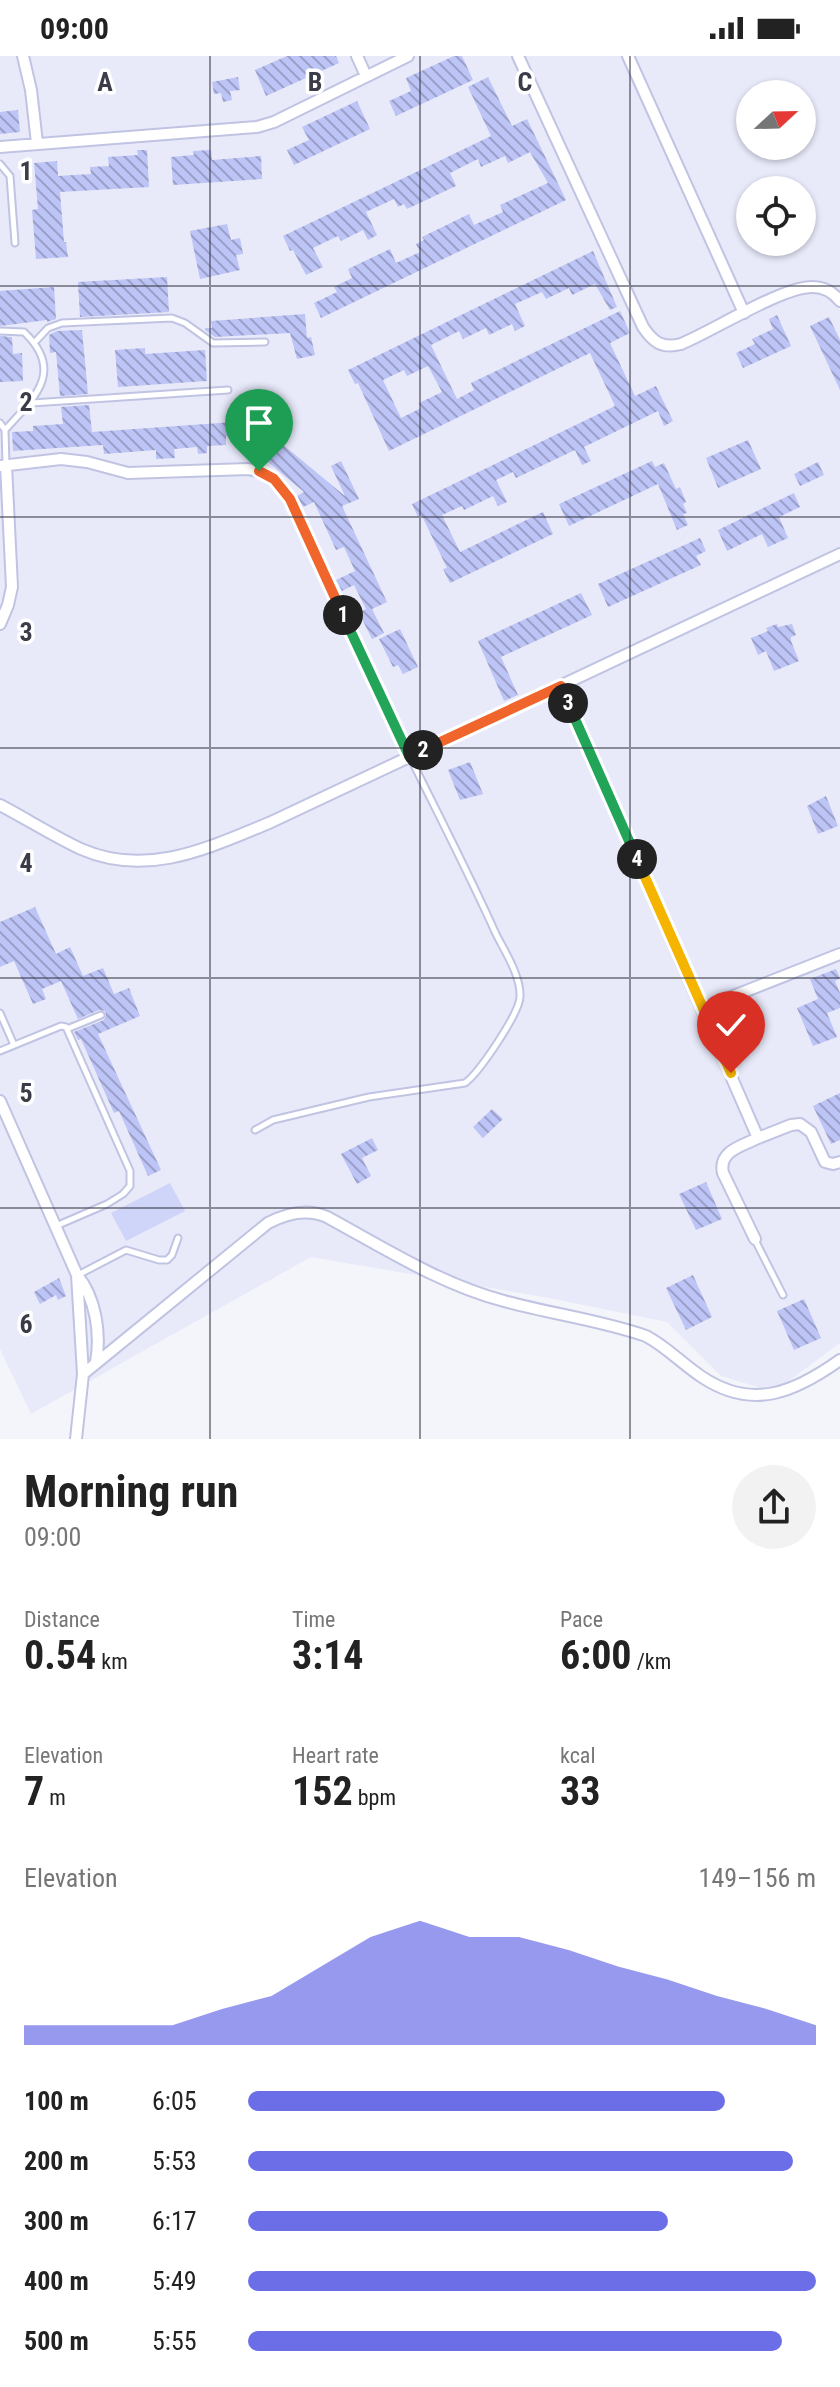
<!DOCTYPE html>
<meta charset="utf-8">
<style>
:root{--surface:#fff;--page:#f2f2f2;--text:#222;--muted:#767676;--accent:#6c6ee8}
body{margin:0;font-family:"Roboto Condensed",sans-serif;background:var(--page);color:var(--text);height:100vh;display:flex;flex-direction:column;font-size:30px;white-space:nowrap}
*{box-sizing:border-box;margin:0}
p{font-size:26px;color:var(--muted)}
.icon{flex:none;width:44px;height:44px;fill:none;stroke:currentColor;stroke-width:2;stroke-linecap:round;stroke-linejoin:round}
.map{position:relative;height:1383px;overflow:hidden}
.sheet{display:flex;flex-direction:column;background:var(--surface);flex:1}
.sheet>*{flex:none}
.needle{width:52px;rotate:68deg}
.fabs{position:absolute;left:736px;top:24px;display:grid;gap:16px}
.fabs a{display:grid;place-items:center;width:80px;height:80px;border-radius:50%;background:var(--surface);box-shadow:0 2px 6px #0004;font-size:40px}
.pin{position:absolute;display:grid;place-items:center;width:68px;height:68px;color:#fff;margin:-82px -34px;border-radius:50% 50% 50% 0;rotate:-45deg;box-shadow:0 0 8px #0007}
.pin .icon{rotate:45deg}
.km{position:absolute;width:40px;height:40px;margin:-20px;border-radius:50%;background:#222;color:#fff;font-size:22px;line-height:40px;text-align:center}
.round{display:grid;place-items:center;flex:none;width:84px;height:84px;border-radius:42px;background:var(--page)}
.summary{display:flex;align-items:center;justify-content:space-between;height:136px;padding:0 24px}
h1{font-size:44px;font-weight:700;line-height:60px}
.stats{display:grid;grid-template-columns:repeat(3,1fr);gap:12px;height:136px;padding:8px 24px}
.stats div{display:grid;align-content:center}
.stats b{font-size:40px;font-weight:700}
.stats small{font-size:22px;font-weight:400}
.stats p{font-size:22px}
.chart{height:224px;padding:16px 24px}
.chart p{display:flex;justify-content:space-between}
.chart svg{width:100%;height:144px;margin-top:8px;fill:var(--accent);opacity:.7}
ul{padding:0 24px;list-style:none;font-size:26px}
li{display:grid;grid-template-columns:128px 96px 1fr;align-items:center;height:60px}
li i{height:20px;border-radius:10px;background:var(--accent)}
.status{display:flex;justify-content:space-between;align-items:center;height:56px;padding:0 40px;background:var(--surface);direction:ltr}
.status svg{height:22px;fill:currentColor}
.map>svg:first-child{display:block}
</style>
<div class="status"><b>09:00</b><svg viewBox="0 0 49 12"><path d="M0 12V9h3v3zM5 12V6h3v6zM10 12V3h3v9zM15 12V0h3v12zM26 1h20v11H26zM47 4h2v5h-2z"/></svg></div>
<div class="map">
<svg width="840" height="1383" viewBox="0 0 840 1383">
<defs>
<pattern id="building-back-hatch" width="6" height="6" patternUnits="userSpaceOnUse" patternTransform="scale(2)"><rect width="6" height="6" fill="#bdc4f6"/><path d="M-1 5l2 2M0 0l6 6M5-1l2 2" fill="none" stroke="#9ba0c9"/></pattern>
</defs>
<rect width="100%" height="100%" fill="#f4f5fb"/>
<!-- built -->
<path fill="#e8eafa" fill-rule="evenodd" d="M0,0H840V1287L774,1336L721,1320L667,1266L549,1242L311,1201L31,1358L0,1293ZM750,38H802V90H750ZM750,134H802V186H750Z"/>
<!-- pitch -->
<path fill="#cfd4f9" d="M170,1127L185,1155L126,1185L111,1157Z"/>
<!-- building -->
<path fill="url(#building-back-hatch)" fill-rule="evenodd" d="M287,0H336L339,7L266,40L255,14Z
M454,0H462L473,24L396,60L389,45L411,35L406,22Z
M238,21L240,34L230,35L232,44L223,46L221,37L214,38L212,26Z
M488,21L512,70L527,63L566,144L321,262L314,247L337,236L334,231L352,222L348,213L390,193L396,207L420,196L416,188L424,184L422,181L469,158L474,169L503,156L500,149L548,127L530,96L508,107L505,100L481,111L478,103L450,117L456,130L407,153L404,148L398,151L394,143L366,156L377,179L368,184L363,174L341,185L338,180L313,192L323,211L306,219L293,194L290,195L283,180L491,80L468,31Z
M357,45L370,73L294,109L287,94L309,84L302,71Z
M18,54L20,76L0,78V56Z
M137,94H147L149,131L60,136L64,186H66L68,201L36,203L32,154L38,153L34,107L57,105L58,120L91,118L90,111L109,110L108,101L138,99Z
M211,94L212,104L261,100L262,123L173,129L171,101L194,99L193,95Z
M227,168L231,184L240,182L243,198L236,199L240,214L200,223L190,175Z
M593,195L617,251L610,254L595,228L572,239L569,232L546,243L542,236L515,248L525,270L515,275L512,268L489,279L486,272L463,283L459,275L431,289L442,312L457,343L474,334L471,327L620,255L630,277L610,287L635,340L656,330L673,365L664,370L658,355L584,391L591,405L582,409L575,394L516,422L513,416L496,424L507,446L498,450L493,440L464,454L462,450L442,459L460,496L543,456L553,478L450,527L443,513L447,512L422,460L418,461L412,448L615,350L590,297L389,395L358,327L355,328L348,314ZM428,310L442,336L419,347L421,352L401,362L383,324L404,314L407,320Z
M167,221L169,256L80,261L78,226Z
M54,231L56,263L47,266V264L0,270V235Z
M305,258L307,282L311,281L315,299L297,303L290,277L215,281L205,274V272H212L211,265Z
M777,259L791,290L743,312L736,297L755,288L752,283L773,273L769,263Z
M829,261L840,284V334L810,270Z
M82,274L88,338L60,340L56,296L50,297L49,279L57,275Z
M0,280L12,281L13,298L22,297L23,325L0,326Z
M145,292V298L205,294L207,325L118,331L115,294Z
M89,349L92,376L248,365L249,378L226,380V389L207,390V397L198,398L197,391L174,393L175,402L156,403V394L104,398L103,389L13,395L12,376L33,375V370L63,368L61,351Z
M260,373H264L345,440L331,410L341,405L359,443L342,450L387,546L372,553L384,577L372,583L359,557L366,553L354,529L342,535L336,524L355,515L344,491L336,494L314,446L303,451L297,440L304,436L249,390Z
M748,384L761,413L718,432L706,402Z
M652,405L655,411L664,407L676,433L680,431L686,446L683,448L687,457L683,458L688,469L677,474L658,428L569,470L559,448Z
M818,406L824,419L800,430L794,418Z
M794,437L800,451L779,461L788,482L768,491L762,478L727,495L718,474Z
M700,482L706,495L696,500L701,509L608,551L598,528Z
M581,537L592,559L501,601L518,639L504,645L478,585Z
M777,568L778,571L792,568L796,579L791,581V585L799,605L774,615L766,595L758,599L751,582L768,575L766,572Z
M400,573L418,611L403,618L398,609L393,611L379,583Z
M470,706L483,738L460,744L448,714Z
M826,740L838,770L818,778L807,750Z
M35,851L56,898L70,891L83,920L103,912L114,938L129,932L140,960L98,978L161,1114L148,1120L119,1055L114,1057L81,983L78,984L74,976L104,964L106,959L105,955L99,954L78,963L61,925L42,933L46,943L33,948L14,905L0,911V866Z
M836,913L840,922L835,925L840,937V952L827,957L837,981L813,990L797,952L818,943L810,923Z
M840,1037V1084L831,1088L813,1050Z
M492,1053L503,1063L483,1082L473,1071Z
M372,1082L378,1094L362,1102L371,1120L357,1128L341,1098Z
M706,1126L722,1163L696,1174L679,1138Z
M693,1219L712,1261L686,1274L666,1232Z
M59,1222L66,1240L58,1244L56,1239L40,1248L34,1236Z
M804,1243L821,1282L794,1294L777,1255Z"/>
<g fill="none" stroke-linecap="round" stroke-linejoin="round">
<!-- service casing -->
<g stroke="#c0c4e2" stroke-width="9">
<path id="service" d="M0,108L10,120L15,187
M0,275L24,276C66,316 33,343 5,374
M34,287L48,272L62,267L172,262L185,267L213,287L265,286
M32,347L228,334
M0,367L5,374L6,408
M0,957L14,989
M67,973L101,959
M0,995L61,970L66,971L130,1115V1130L123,1138L107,1148L56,1170
M255,1074L273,1064L369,1041L465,1027C479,1017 519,958 520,941C521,920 505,896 496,878C469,818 439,760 410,701
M755,1184L783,1239
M78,1219L126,1194L159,1204H167L172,1199L178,1182"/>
</g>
<!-- minor casing -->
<g stroke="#c0c4e2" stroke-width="14">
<path id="minor" d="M23,0L31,34L37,87
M357,0L366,20
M518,0L643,271C653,286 662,293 681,288C713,275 783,230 813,231C825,231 833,236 840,245
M628,0L744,257
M0,91L257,71L274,66L408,0
M0,410L61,403L87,406L128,417L248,413C268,416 279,426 290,443L409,700
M0,568L8,549L12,531L6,409
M561,630L758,1082L791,1069L800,1068L811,1076L825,1106L833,1108L840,1106
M0,749C27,763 53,780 81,793C147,822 208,792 269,767L840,498
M703,952L840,898
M0,1045L77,1219C96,1242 101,1278 96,1306
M755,1183L723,1117C718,1095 742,1090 758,1082
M77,1219L83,1318
M76,1383L83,1318L268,1167C287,1157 307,1152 327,1161C384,1192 440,1228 504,1245C551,1258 600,1264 646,1280C667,1291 682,1308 702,1321C753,1355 795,1336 840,1304"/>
</g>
<!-- service -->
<use href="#service" stroke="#fff" stroke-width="5"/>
<!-- minor -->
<use href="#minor" stroke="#fff" stroke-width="10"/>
</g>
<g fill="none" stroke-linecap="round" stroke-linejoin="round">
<!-- split-1 casing -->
<g stroke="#fff" stroke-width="16">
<path id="split-1" d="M259,415L274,423L290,443L343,559"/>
</g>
<!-- split-2 casing -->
<g stroke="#fff" stroke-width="16">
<path id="split-2" d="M343,559L409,700L423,694"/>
</g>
<!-- split-3 casing -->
<g stroke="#fff" stroke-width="16">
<path id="split-3" d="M423,694L561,630L568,647"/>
</g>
<!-- split-4 casing -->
<g stroke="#fff" stroke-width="16">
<path id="split-4" d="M568,647L637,803"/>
</g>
<!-- split-5 casing -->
<g stroke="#fff" stroke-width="16">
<path id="split-5" d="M637,803L706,959"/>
</g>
<!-- split-6 casing -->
<g stroke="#fff" stroke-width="16">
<path id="split-6" d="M706,959L731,1017"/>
</g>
<!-- split-1 -->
<use href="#split-1" stroke="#f0652b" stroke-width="10"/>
<!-- split-2 -->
<use href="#split-2" stroke="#22a559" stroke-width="10"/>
<!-- split-3 -->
<use href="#split-3" stroke="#f0652b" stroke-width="10"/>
<!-- split-4 -->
<use href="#split-4" stroke="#22a559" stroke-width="10"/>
<!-- split-5 -->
<use href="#split-5" stroke="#f5b400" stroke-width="10"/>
<!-- split-6 -->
<use href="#split-6" stroke="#f5b400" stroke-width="10"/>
</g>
<!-- grid -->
<path fill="none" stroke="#3a3c48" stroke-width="2" stroke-opacity="0.55" d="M210,0V1383M420,0V1383M630,0V1383M0,230H840M0,461H840M0,692H840M0,922H840M0,1152H840"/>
<g font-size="26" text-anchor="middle" font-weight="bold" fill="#3a3c48" stroke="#fff" stroke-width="7" stroke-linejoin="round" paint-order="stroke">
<text x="105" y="35">A</text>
<text x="315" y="35">B</text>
<text x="525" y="35">C</text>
<text x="26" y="124">1</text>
<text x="26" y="355">2</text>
<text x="26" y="585">3</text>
<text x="26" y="816">4</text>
<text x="26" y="1046">5</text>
<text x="26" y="1277">6</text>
</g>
</svg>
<div class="fabs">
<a><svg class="needle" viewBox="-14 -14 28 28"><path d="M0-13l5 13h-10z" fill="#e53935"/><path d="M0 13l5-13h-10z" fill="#767676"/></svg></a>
<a><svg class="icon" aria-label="locate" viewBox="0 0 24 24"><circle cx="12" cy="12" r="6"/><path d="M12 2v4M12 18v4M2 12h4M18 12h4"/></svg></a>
</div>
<div class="pin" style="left:259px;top:415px;background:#1e9e55"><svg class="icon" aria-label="arrive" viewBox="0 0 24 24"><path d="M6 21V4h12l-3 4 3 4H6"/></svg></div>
<div class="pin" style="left:731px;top:1017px;background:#d93025"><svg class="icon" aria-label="check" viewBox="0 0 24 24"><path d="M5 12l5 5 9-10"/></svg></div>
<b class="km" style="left:343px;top:559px">1</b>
<b class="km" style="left:423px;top:694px">2</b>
<b class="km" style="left:568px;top:647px">3</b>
<b class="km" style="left:637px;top:803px">4</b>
</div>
<section class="sheet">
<div class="summary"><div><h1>Morning run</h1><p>09:00</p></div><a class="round"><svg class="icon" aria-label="share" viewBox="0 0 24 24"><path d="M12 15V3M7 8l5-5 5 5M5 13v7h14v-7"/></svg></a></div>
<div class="stats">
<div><p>Distance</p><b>0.54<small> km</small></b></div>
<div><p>Time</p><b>3:14</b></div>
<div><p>Pace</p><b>6:00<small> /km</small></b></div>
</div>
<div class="stats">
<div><p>Elevation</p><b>7<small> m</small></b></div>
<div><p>Heart rate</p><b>152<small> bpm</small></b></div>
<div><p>kcal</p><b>33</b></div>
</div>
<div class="chart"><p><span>Elevation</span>149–156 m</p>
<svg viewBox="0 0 160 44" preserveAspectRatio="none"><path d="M0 44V38L10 38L20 38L30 38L40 33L50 29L60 20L70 11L80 6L90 11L100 11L110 15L120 20L130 24L140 29L150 33L160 38V44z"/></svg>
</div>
<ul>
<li><b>100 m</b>6:05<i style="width:84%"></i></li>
<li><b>200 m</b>5:53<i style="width:96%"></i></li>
<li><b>300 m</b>6:17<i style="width:74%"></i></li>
<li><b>400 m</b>5:49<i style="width:100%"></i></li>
<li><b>500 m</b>5:55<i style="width:94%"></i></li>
</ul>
</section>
